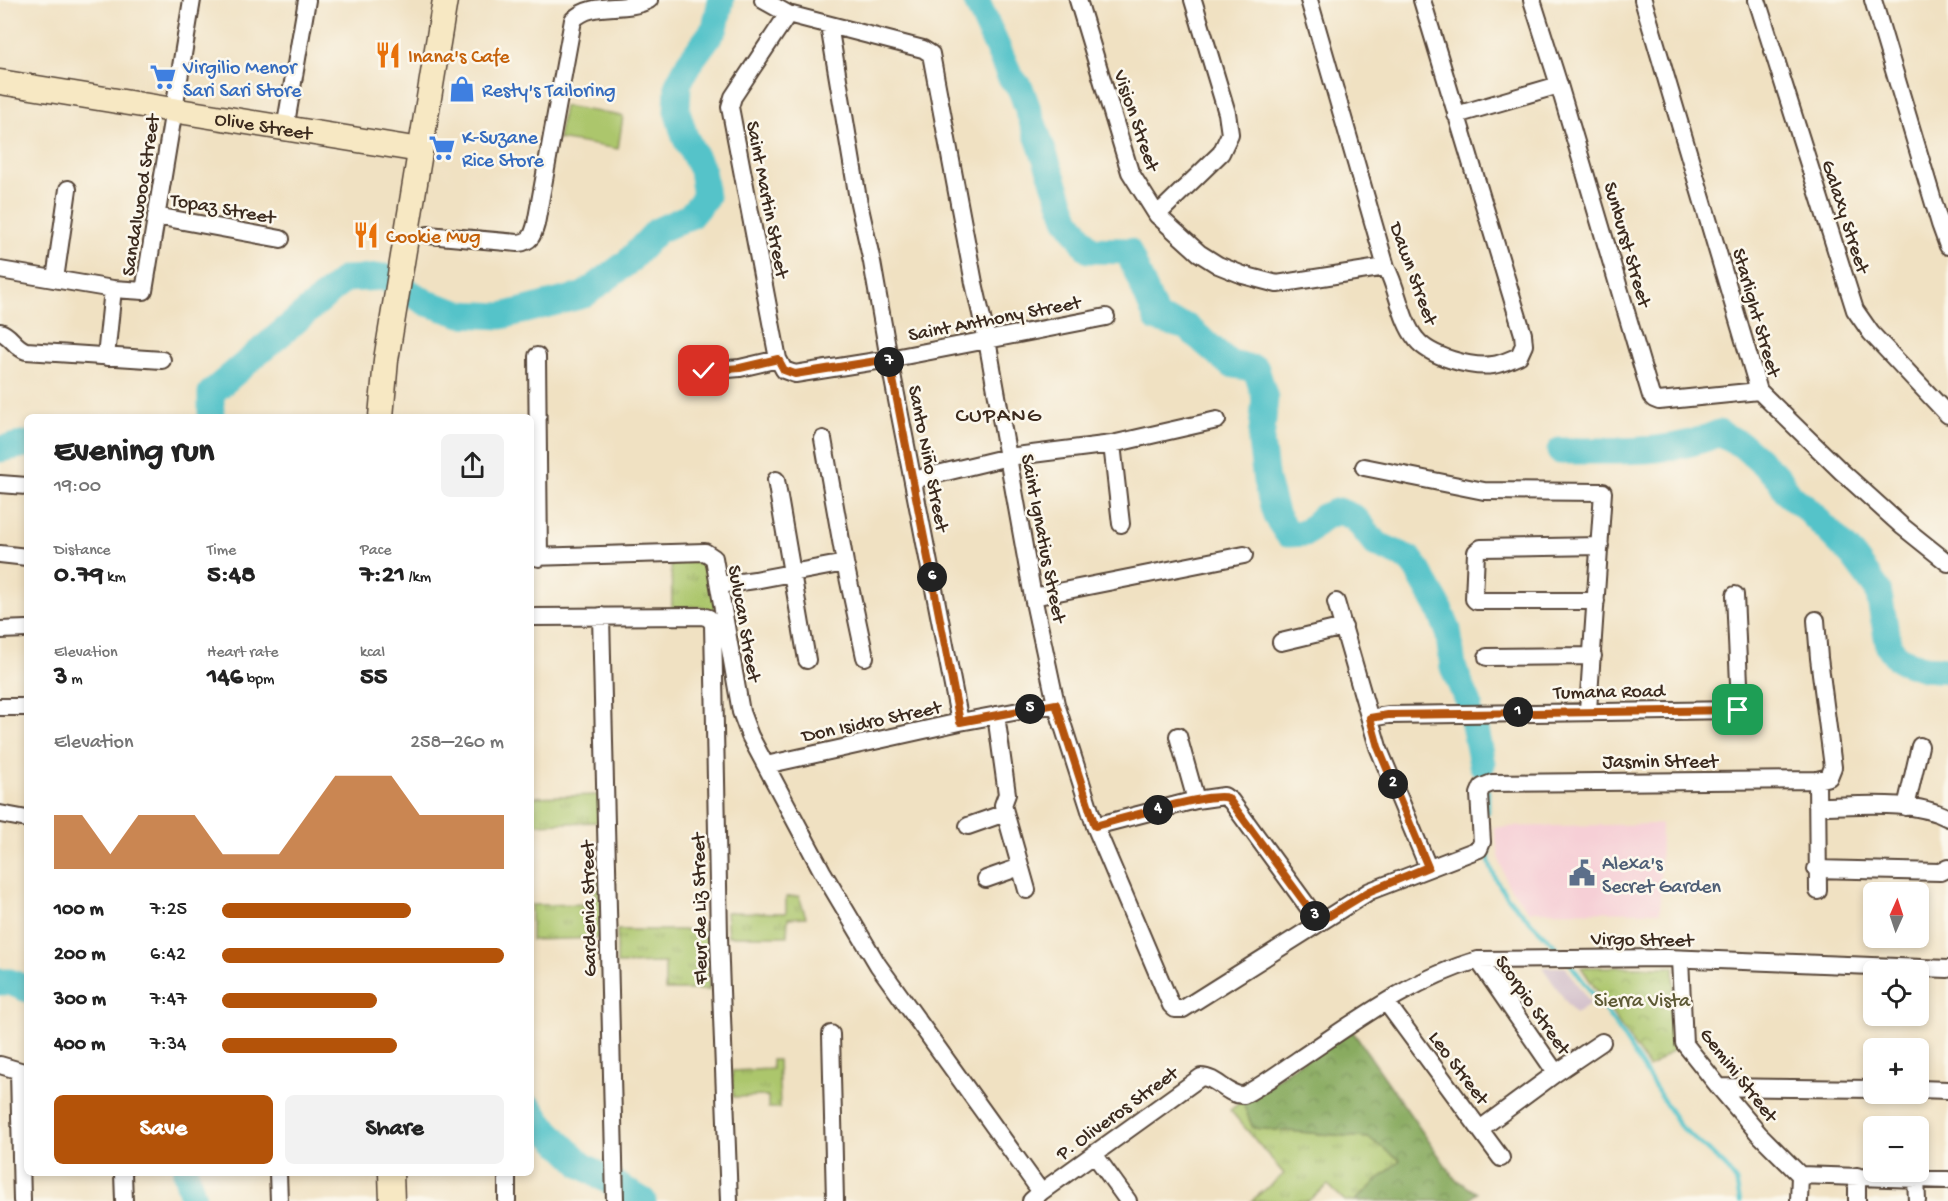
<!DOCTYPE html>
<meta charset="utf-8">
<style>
:root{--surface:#fff;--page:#f2f2f2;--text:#222;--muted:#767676;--accent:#b45309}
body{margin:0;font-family:"Gochi Hand",sans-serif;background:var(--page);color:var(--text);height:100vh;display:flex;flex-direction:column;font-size:22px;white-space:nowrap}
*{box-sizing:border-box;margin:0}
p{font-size:20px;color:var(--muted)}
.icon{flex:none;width:33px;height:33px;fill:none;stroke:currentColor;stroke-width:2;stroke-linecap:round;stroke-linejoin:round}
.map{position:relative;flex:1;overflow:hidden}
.details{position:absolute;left:24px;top:414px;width:510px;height:762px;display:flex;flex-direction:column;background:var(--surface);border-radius:9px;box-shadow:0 3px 9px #0003}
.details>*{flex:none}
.needle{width:39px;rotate:3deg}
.controls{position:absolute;left:1863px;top:882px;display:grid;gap:12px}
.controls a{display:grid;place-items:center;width:66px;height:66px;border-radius:9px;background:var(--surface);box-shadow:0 3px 9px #0003;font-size:30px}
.pin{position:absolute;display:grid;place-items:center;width:51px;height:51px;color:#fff;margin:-26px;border-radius:12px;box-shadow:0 3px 9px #0006}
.km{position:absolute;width:30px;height:30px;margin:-15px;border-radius:50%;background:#222;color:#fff;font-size:16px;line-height:30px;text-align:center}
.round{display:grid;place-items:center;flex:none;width:63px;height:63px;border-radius:9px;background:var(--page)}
.head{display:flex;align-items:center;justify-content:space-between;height:102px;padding:0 30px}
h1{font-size:33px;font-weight:700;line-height:45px}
.stats{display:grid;grid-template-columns:repeat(3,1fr);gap:9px;height:102px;padding:6px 30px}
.stats div{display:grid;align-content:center}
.stats b{font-size:26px;font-weight:700}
.stats small{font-size:16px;font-weight:400}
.stats p{font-size:16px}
.chart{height:168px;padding:12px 30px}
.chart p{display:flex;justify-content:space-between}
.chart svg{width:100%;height:108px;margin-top:6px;fill:var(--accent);opacity:.7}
.action{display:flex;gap:12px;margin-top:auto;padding:12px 30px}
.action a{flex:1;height:69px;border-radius:9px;background:var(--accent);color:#fff;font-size:24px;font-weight:700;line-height:69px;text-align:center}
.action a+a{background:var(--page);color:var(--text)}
ul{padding:0 30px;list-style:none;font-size:20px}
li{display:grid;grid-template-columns:96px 72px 1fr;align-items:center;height:45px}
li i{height:15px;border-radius:8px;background:var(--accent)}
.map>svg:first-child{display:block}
</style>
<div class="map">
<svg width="1948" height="1201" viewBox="0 0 1948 1201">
<defs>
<pattern id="grass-tufts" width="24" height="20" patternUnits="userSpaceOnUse" patternTransform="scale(1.5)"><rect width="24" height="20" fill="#acc66c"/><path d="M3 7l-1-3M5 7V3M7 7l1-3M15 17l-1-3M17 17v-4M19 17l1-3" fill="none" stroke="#8da158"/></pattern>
<pattern id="forest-crowns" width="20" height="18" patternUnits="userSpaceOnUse" patternTransform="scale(1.5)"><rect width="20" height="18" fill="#89ab60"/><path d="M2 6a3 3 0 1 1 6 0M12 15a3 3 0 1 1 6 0" fill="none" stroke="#718b4f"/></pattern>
<pattern id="park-crowns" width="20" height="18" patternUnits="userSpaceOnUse" patternTransform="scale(1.5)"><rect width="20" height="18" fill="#acc66c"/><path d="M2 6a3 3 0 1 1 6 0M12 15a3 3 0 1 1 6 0" fill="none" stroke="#8da158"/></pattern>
</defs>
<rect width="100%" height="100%" fill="#fbf7ec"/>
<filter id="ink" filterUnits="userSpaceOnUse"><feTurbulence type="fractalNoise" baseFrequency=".0167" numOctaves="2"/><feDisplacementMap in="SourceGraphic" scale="12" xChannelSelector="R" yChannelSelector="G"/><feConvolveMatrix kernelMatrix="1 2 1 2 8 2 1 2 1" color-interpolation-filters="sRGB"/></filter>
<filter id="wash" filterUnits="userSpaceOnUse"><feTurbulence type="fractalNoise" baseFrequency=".008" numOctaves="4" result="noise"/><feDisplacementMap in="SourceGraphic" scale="24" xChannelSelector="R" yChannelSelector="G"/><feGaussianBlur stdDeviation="1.35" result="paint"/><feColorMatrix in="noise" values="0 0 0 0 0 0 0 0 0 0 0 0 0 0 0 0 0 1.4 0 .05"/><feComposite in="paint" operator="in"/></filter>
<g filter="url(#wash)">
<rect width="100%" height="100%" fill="#f0e1c2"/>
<!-- built -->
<path fill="#f6cfd6" d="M1661,824L1660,912L1529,911L1507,884L1500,861L1494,827Z"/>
<!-- industrial -->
<path fill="#d1bdc9" d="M1542,967H1565L1591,1004L1575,1014Z"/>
<!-- grass -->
<path fill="url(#grass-tufts)" stroke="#747845" stroke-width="1.5" d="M702,558L709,561L718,610L709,612L706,608L702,607L672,608L671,560Z
M599,795L600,822L531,824V797Z
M594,881H601L602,938L531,940V905L594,904Z
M799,896L806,917L788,918L787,936H728L726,912L786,913V897Z
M617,930H708L709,990H665V963L617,964Z
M772,1060H778L780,1108H768V1096L733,1097L732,1071L772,1069Z
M1242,1101L1253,1128L1369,1138L1400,1160L1355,1201H1345L1328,1185L1308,1201H1251L1284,1174L1230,1110Z"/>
<!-- forest -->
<path fill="url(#forest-crowns)" stroke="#626a3f" stroke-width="1.5" d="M1351,1029L1455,1179L1477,1193L1466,1201H1355L1400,1160L1369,1138L1253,1128L1242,1101Z"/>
<!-- park -->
<path fill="url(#park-crowns)" stroke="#747845" stroke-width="1.5" d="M1581,967H1674L1675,1039L1677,1047L1649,1068Z"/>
<!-- garden -->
<path fill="#acc66c" stroke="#747845" stroke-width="1.5" d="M564,106L623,116L618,149L558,139Z"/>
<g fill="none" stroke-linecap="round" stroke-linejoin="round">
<!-- stream -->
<path stroke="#55c3c9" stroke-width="4.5" d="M1482,764L1486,782
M1488,791V812
M1489,842C1489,848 1488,855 1489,861C1498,899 1538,925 1562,954
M1569,962L1617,1027L1679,1125L1725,1166L1736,1181L1740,1201"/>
<!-- river -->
<path stroke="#55c3c9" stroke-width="27" d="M976,0L1010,76L1021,90L1067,218L1089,250L1128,251L1157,319L1187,327L1230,364L1256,369L1265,398L1261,442L1266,481L1276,516L1288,534L1306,533L1323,517L1339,511L1355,518L1376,544L1410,559L1417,569L1438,606L1448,630L1453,667L1469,704
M211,417V393L345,279L384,277L427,303L461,314L502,316L584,295L628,262L657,231L690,216L706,197L702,170L685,137L677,111L678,84L689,63L715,28L721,0
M0,449L27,444
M1560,451C1612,450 1670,456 1719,433L1742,445L1779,478L1788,494L1807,509L1853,556L1878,590L1889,647L1900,660L1924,668L1948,670
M1473,720L1482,764
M0,982H10L27,989
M531,1109L541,1124L582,1165L643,1201
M186,1173L194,1201"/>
</g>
</g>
<g filter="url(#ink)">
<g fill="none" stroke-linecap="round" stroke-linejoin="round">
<!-- street casing -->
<g stroke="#564537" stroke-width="20">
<path id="street" d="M763,0L788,14L923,49L931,54L974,283L987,340L1033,597L1056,704L1095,826L1171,1005L1175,1009H1183L1370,891L1479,849L1482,842L1479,794L1482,787L1492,783L1817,780L1829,777L1833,767L1819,658L1816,620
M1078,0L1130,172L1157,215L1199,253L1218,265L1243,275L1277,284L1386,267
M1309,0L1386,267C1398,289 1401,321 1416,339C1430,357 1472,368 1493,365C1502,364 1511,359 1519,356L1524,345L1523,334L1422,0
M1532,0L1559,85L1651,396L1654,399L1659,401L1759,391
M1643,0L1759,391L1841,471L1903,527L1948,563
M1757,0L1855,310L1871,333L1948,415
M1873,0L1940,224L1948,246
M788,14L733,97L730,107L778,359L784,370L795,374L889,359L1106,317
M829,25L858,199L872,262L889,359L960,722
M1456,115L1559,85
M285,129L307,0
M1157,215L1221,153L1230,134L1227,113L1193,0
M156,216L281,239
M428,235L518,243C531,242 533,235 536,224L573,20C592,0 624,13 649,0
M0,270L113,289L144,291L192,0
M55,279L68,189
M0,332C11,335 14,347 26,351L162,360
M537,356L539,558
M106,357L113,289
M704,371L740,368L778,359
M823,439L845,563L865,657
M1112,444L1121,524
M1364,467L1484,491L1603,492L1588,710
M776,480L807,660
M913,480L1008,457L1112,444L1217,420
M0,484L27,486
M0,554L27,557
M531,557L705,552L714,558L741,712L750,736L822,871L878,965L1041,1192
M719,585L755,580L845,563
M1033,597L1244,555
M1596,601H1476L1474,599L1476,552L1481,548L1600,546
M1336,602L1378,747L1428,867
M601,616L615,1201
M531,617L702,616L709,618L713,624L719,937L729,1201
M0,630L27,629
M1281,642L1344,627
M1487,657L1593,656
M0,707H27
M996,715L1007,794L1003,805L1027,890
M1370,718L1388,715L1738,710L1740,705L1735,595
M1178,736L1196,800
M766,765L960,722L1056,704
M1817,780L1818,891
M1817,806C1857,806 1912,799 1948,818
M1906,807L1920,746
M0,814L27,819
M968,826L1005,813
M1095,826L1196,800L1224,796L1231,801L1319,922
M1816,869L1940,872L1948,868
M986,879L1020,867
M1680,959L1684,1043L1719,1087L1759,1134L1800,1175L1799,1201
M1478,960L1556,1073
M1386,1002L1501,1158
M831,1034L835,1201
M0,1065L27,1073
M19,1071L22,1201
M1719,1087L1874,1089
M1918,1089L1948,1090
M1480,1129L1556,1073L1602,1042
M1094,1154L1128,1201
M123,1173L124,1201
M278,1173L279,1201
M507,1173V1201
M1800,1175L1948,1180
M1916,1178L1917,1201
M1031,1201L1041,1192L1201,1077C1217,1077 1227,1096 1244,1095C1263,1085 1280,1072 1298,1060C1355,1022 1411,979 1478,960L1667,958L1948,969
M1857,1201V1176"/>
</g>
<!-- secondary casing -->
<g stroke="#564537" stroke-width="27">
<g id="secondary">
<path id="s1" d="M0,82L420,150"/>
<path d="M381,417L386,360L445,0"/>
<path d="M391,1173L392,1201"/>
</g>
</g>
<!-- street -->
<use href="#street" stroke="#fff" stroke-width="16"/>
<!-- secondary -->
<use href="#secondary" stroke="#f7e8c3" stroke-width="24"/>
</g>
</g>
<g fill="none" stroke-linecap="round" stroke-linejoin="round" filter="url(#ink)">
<!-- route casing -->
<g stroke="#fff" stroke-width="12">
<path id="route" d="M704,371L740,368L778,359L784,370L795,374L889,359L960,722L1056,704L1095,826C1119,820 1211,791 1228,798L1319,922L1370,891L1428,867L1378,747L1370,718L1388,715L1738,710"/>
</g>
<!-- route -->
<use href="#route" stroke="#b45309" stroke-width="8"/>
</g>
<!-- icons -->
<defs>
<g id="restaurant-bare" transform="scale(2.07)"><path d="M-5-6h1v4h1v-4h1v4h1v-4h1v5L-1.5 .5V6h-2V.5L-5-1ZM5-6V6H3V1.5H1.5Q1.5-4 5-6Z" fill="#e8710a" stroke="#fbf7ec" stroke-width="2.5" paint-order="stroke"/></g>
<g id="supermarket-bare" transform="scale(2.07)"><path d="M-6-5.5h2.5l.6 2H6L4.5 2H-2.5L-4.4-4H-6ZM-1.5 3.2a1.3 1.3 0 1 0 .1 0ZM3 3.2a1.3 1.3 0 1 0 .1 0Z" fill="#3f7fe0" stroke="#fbf7ec" stroke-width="2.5" paint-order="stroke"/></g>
<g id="shop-bare" transform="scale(2.07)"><path d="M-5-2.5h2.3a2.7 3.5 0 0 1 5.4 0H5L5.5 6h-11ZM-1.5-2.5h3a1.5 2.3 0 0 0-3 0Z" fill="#3f7fe0" stroke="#fbf7ec" stroke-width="2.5" paint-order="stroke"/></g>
<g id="civic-bare" transform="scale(2.07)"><path d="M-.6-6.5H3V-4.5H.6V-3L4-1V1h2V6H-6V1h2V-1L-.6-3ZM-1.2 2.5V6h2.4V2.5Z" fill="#5c6f8a" stroke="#fbf7ec" stroke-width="2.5" paint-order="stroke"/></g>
</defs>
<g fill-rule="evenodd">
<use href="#restaurant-bare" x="388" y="55"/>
<use href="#supermarket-bare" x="163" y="77"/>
<use href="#shop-bare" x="462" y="89"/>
<use href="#supermarket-bare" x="442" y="148"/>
<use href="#restaurant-bare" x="366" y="235"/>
<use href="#civic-bare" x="1582" y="873"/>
</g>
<g text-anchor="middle" stroke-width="5" stroke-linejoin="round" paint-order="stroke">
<!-- food labels -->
<g font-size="20" fill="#c56008" stroke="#fbf7ec" text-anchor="start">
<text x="408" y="62">Inana's Cafe</text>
<text x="386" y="242">Cookie Mug</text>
</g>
<!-- shop labels -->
<g font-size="20" fill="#366cbe" stroke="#fbf7ec" text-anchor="start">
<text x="183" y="73">Virgilio Menor<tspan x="183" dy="23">Sari Sari Store</tspan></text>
<text x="482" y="96">Resty's Tailoring</text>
<text x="462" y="143">K-Suzane<tspan x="462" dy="23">Rice Store</tspan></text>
</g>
<!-- street labels -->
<g font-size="20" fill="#3b2a1e" stroke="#fbf7ec">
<text transform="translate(1138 120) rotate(71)" y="7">Vision Street</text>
<text dy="7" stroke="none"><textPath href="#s1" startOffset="267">Olive Street</textPath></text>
<text transform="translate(139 195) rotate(-81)" y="7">Sandalwood Street</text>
<text transform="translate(769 199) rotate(79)" y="7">Saint Martin Street</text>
<text transform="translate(223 207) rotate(10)" y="7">Topaz Street</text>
<text transform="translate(1847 216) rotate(72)" y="7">Galaxy Street</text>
<text transform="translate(1629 244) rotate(74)" y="7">Sunburst Street</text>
<text transform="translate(1415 273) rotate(70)" y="7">Dawn Street</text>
<text transform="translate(1758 312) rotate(74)" y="7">Starlight Street</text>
<text transform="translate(994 317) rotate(-11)" y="7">Saint Anthony Street</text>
<text transform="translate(930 458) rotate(79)" y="7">Santo Niño Street</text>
<text transform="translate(1045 538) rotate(79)" y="7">Saint Ignatius Street</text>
<text transform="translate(746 623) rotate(80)" y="7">Sulucan Street</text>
<text transform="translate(1609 690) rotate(-1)" y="7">Tumana Road</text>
<text transform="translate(871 720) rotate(-12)" y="7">Don Isidro Street</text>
<text x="1660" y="767">Jasmin Street</text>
<text transform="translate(587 909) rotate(-91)" y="7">Gardenia Street</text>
<text transform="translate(698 909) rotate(-91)" y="7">Fleur de Liz Street</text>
<text transform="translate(1642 938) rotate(1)" y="7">Virgo Street</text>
<text transform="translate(1534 1004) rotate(55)" y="7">Scorpio Street</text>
<text transform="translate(1460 1067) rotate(53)" y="7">Leo Street</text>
<text transform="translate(1740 1074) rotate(52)" y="7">Gemini Street</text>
<text transform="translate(1116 1112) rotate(-36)" y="7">P. Oliveros Street</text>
</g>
<!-- service labels -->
<g font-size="20" fill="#4e5e75" stroke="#fbf7ec" text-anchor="start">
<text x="1602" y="869">Alexa's<tspan x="1602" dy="23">Secret Garden</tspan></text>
</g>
<!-- park labels -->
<g font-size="20" fill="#5d5935" stroke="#fbf7ec">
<text x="1642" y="1006">Sierra Vista</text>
</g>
<!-- quarter labels -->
<g font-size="22" letter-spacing="1.5" fill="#3b2a1e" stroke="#fbf7ec">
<text x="999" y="421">CUPANG</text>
</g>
</g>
</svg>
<div class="controls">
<a><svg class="needle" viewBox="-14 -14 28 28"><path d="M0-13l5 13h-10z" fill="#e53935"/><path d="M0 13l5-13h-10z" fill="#767676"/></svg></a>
<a><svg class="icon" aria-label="locate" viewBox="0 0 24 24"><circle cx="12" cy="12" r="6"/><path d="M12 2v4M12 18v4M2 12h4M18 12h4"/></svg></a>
<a>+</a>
<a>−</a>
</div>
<div class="pin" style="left:1738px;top:710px;background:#1e9e55"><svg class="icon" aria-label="arrive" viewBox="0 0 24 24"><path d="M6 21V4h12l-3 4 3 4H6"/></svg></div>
<div class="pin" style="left:704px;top:371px;background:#d93025"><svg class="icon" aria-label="check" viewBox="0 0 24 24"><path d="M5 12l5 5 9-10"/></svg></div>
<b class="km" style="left:1518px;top:712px">1</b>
<b class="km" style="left:1393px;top:784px">2</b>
<b class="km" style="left:1315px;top:916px">3</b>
<b class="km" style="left:1158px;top:810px">4</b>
<b class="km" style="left:1030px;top:709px">5</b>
<b class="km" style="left:932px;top:577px">6</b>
<b class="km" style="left:889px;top:362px">7</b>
<section class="details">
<div class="head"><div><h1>Evening run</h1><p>19:00</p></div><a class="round"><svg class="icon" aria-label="share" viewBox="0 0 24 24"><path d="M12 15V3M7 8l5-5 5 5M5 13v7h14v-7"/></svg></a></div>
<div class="stats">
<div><p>Distance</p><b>0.79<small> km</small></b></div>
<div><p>Time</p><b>5:48</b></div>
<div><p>Pace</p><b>7:21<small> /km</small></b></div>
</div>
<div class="stats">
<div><p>Elevation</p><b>3<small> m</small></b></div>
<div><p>Heart rate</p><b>146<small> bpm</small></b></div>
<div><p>kcal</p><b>55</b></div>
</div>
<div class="chart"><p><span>Elevation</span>258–260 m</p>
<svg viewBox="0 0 160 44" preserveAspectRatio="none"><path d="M0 44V22L10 22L20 38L30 22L40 22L50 22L60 38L70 38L80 38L90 22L100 6L110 6L120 6L130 22L140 22L150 22L160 22V44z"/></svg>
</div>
<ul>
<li><b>100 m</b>7:25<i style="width:67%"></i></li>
<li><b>200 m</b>6:42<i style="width:100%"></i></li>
<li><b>300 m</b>7:47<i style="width:55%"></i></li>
<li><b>400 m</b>7:34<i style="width:62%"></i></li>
</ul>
<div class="action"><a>Save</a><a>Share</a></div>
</section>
</div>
